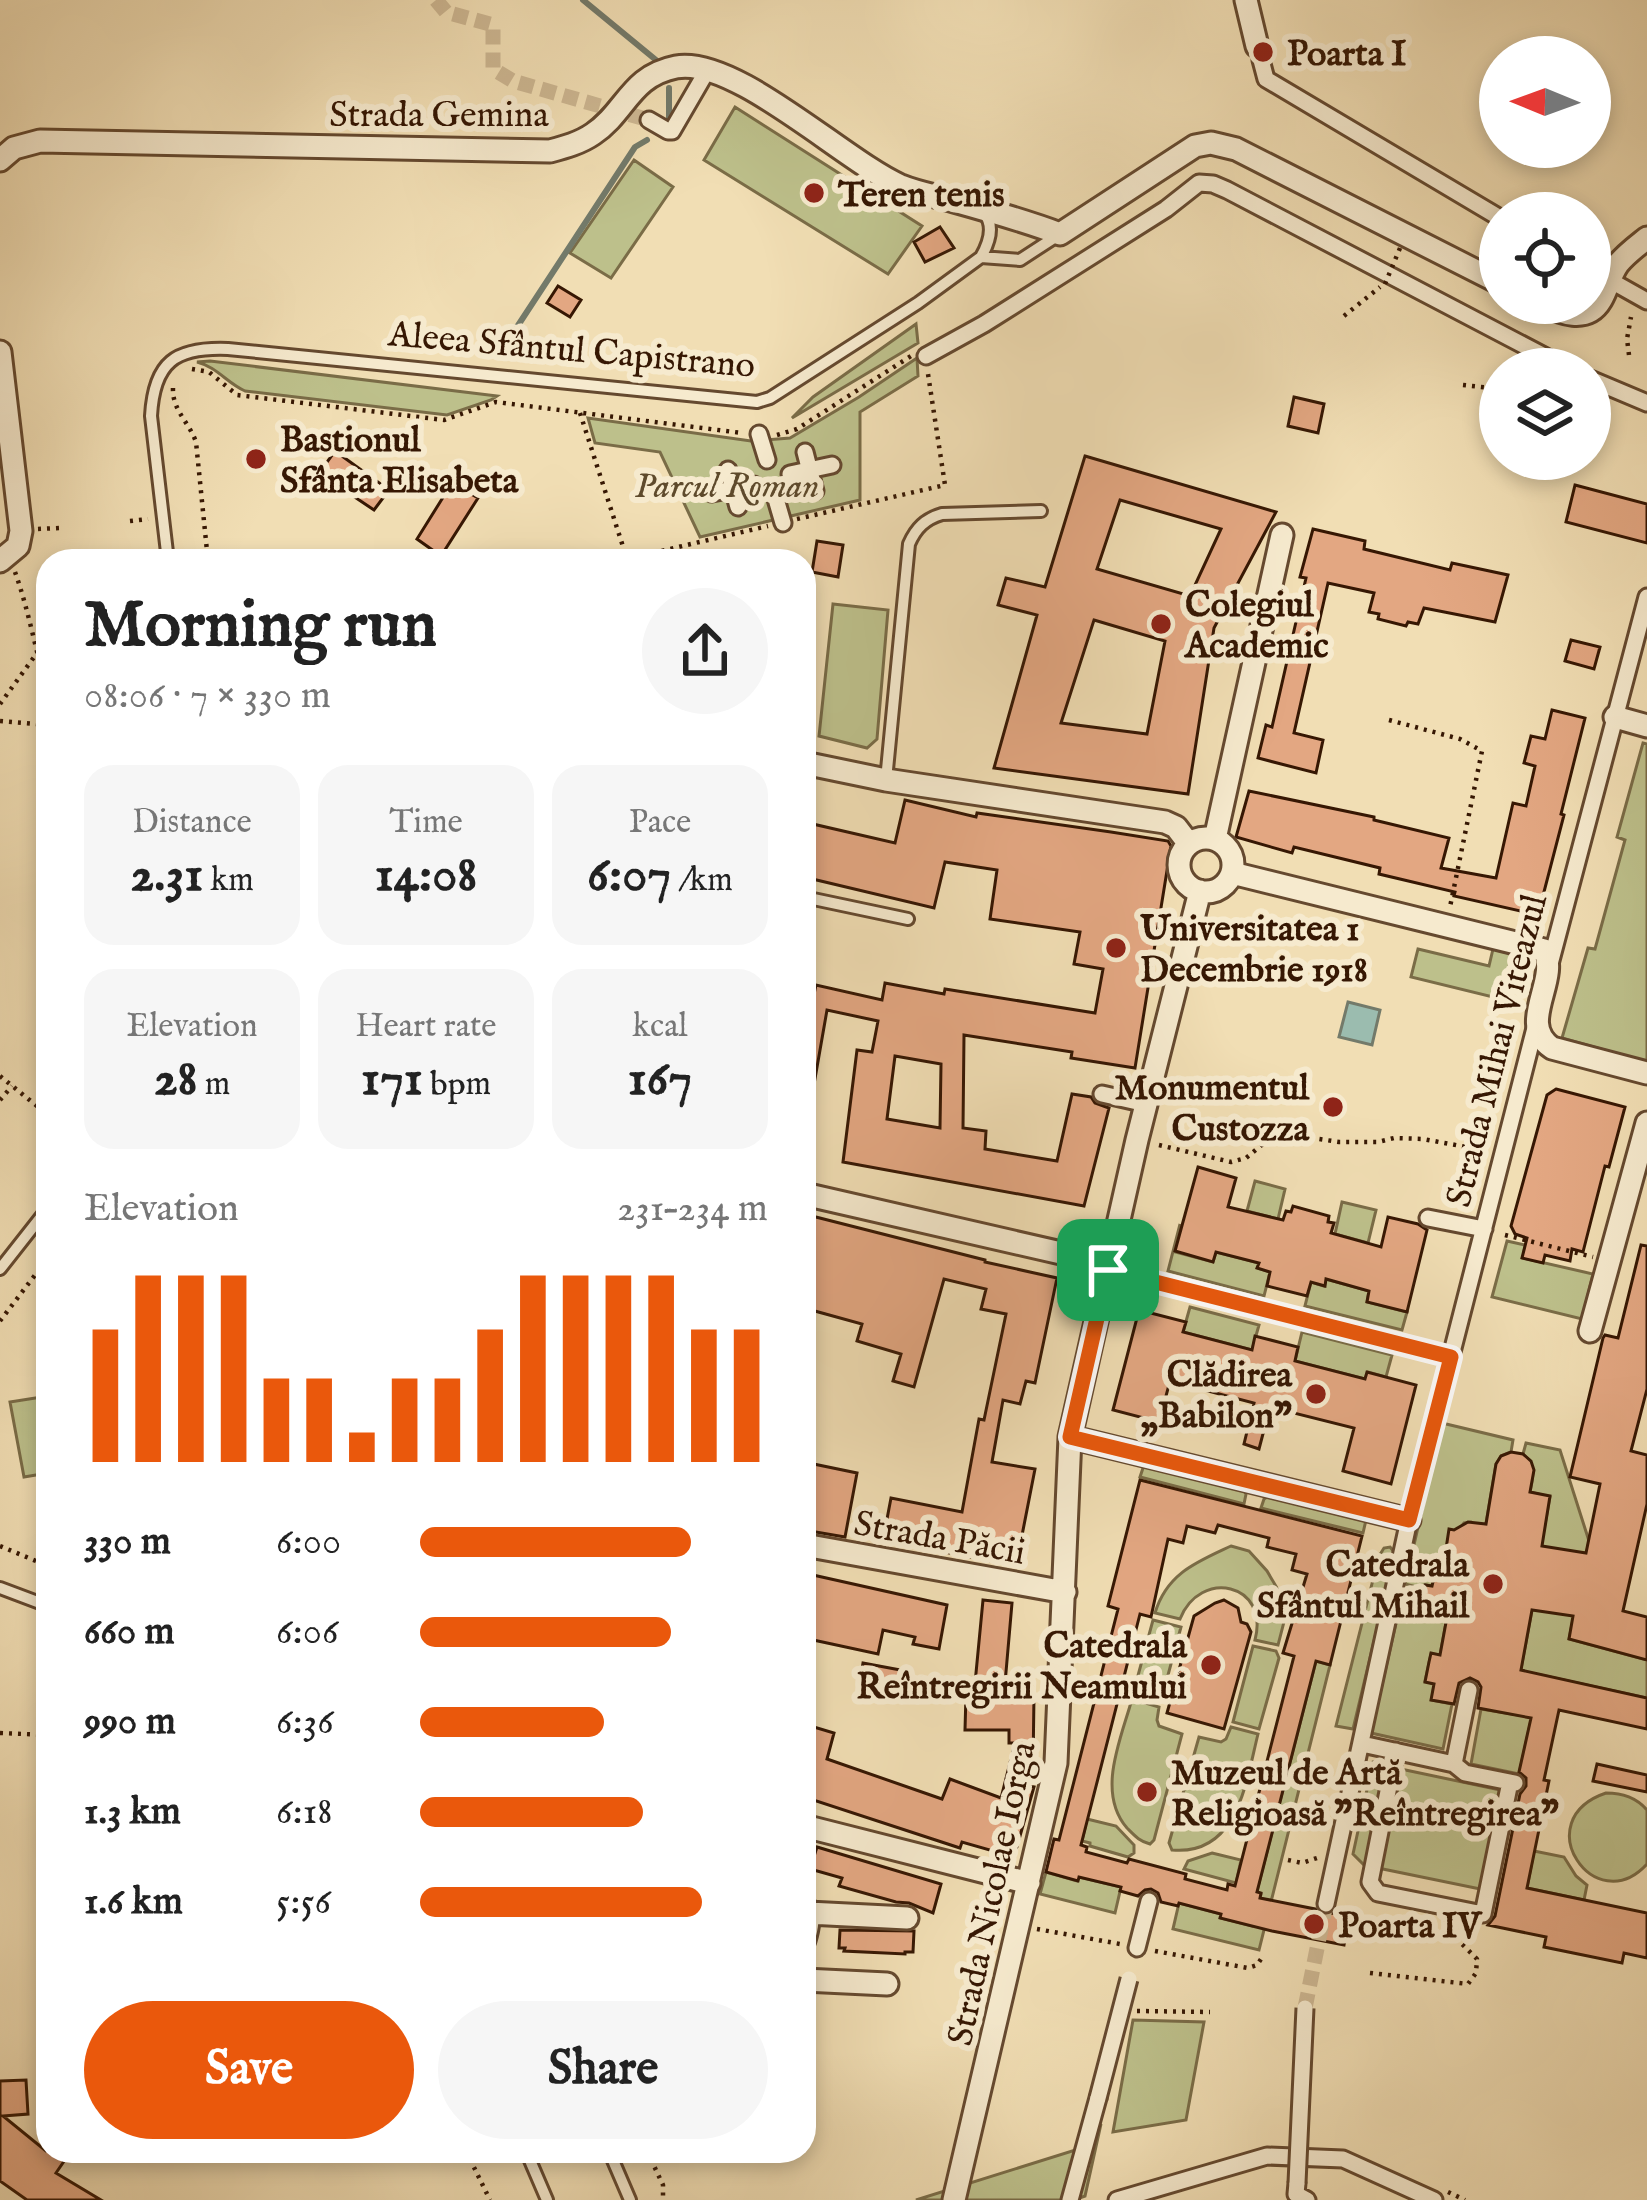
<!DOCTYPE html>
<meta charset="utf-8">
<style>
:root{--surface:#fff;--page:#f6f6f6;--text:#222;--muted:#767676;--accent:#ea580c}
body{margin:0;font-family:"IM FELL English",serif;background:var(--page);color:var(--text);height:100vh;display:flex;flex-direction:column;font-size:45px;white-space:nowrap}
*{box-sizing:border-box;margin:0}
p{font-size:39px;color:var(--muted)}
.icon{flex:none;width:66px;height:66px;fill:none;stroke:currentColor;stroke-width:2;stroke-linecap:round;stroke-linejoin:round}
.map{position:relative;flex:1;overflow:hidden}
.sheet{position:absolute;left:36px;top:549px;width:780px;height:1614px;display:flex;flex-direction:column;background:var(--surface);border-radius:36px;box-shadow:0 6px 18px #0003}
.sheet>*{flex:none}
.needle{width:78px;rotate:271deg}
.controls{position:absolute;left:1479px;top:36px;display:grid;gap:24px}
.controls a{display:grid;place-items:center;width:132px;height:132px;border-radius:50%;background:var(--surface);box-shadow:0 6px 18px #0003;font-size:60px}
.pin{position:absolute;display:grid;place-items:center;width:102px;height:102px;color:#fff;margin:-51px;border-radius:24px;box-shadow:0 6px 18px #0006}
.round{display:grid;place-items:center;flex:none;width:126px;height:126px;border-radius:63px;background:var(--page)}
.head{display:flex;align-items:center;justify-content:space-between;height:204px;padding:0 48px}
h1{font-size:66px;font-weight:700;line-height:90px}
.figures{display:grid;grid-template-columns:repeat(3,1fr);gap:18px;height:204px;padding:12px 48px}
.figures div{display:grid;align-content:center;border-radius:30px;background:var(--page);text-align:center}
.figures b{font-size:51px;font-weight:700}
.figures small{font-size:33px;font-weight:400}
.figures p{font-size:33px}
.chart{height:336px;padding:24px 48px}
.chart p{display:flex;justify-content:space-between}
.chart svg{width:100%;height:216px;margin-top:12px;stroke:var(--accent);stroke-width:6}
.action{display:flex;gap:24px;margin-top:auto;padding:24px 48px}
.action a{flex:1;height:138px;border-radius:72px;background:var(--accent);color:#fff;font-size:48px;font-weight:700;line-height:138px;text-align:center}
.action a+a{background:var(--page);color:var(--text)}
ul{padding:0 48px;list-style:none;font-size:39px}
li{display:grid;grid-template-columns:192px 144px 1fr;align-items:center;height:90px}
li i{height:30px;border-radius:15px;background:var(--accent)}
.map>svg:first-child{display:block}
</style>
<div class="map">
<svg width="1647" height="2200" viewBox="0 0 1647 2200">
<rect width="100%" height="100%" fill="#f1deb4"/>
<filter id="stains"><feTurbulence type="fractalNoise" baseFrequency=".00167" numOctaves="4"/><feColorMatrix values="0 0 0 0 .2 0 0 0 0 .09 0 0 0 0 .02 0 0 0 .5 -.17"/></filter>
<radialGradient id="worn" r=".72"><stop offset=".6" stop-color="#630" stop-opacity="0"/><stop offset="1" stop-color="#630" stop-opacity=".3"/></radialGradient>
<!-- green -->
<path fill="#bdc08b" stroke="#7a6c47" stroke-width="3" d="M735,107L922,226L888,274L704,160Z
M634,160L673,187L611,278L570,253Z
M916,324L918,343L792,418L813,397Z
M917,358L918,376L860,412V500L700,537L660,452L595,443L588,418L751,441L790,438L859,397Z
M210,361L497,396L491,400L447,415L245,391C227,383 217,367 197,362Z
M833,604L888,610L877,739L867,748L819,736Z
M1643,743L1647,744V1062L1562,1038L1588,948L1595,949L1625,840L1617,837Z
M1418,949L1489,966L1493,949L1512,954L1501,999L1411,977Z
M1255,1181L1285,1189L1278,1219L1247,1211Z
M1342,1202L1376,1210L1368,1243L1335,1234Z
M1180,1224L1175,1252L1213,1262L1216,1252L1259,1263L1258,1268L1270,1272L1264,1296L1168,1271Z
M1507,1241L1525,1245L1523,1258L1593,1274L1582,1319L1492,1297Z
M1326,1279L1369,1291L1367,1302L1407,1312L1402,1330L1305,1306L1311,1282L1324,1286Z
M1190,1307L1259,1325L1252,1350L1183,1332Z
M1302,1332L1392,1355L1386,1377L1368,1372L1365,1379L1295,1361Z
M48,1396V1473L24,1477L10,1402Z
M1442,1423L1513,1440L1511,1452L1501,1456L1496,1464L1484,1535L1471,1522L1464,1523L1458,1531L1450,1530L1444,1562L1438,1561L1432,1586L1426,1585L1424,1589L1405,1584Z
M1526,1443L1560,1450L1589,1541L1569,1639L1647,1660V1698L1541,1675L1519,1774L1471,1764L1481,1709L1518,1715V1685L1532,1610L1558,1550L1521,1542L1543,1535L1550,1497L1530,1492C1533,1476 1537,1466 1523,1454Z
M1144,1465L1243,1489L1246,1494L1244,1504L1140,1477Z
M1269,1496L1366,1520L1363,1533L1261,1508L1264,1499Z
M1231,1546L1249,1551L1267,1571L1280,1593L1286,1614L1278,1645L1255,1640C1270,1583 1200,1568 1180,1619L1155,1613C1167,1573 1197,1562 1231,1546Z
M1390,1547L1395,1553L1353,1729L1336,1726L1379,1556L1384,1548Z
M1400,1606L1447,1617L1440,1655L1431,1654L1425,1681L1434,1684L1432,1700L1452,1704L1443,1749L1371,1733Z
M1153,1620L1181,1627L1161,1701L1133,1694Z
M1253,1646L1276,1651L1279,1658L1259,1729L1233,1722Z
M1316,1661L1330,1665L1259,1950L1173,1929L1179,1903L1221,1914V1918L1252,1926L1261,1894L1257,1891Z
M1132,1699L1159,1707L1157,1720L1159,1726L1182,1734L1154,1840L1150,1844C1139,1841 1135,1836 1127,1828C1096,1792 1121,1739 1132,1699Z
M1231,1727L1258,1734C1246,1782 1238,1856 1172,1850L1169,1843L1199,1737L1221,1742L1226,1739Z
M1380,1760L1387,1766L1366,1867L1353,1854L1373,1762Z
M1396,1768L1505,1791L1485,1890L1378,1868Z
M1606,1793C1622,1793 1636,1797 1647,1810V1864C1595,1921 1526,1820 1606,1793Z
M1087,1819L1116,1826L1134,1845V1853L1128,1857L1090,1846V1843L1082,1841Z
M1534,1851L1564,1857L1576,1876L1587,1885L1584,1900L1527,1888Z
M1212,1853L1241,1860L1236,1883L1184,1869L1188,1861Z
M1046,1872L1077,1881L1079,1877L1121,1887L1115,1913L1040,1894Z
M1133,2020L1204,2022L1186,2120L1113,2132Z
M1101,2124L1085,2196L1074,2200H916L1082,2148Z"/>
<!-- water -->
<path fill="#9bbcaf" stroke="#737a6a" stroke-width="3" d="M1348,1002L1380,1010L1372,1045L1339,1037Z"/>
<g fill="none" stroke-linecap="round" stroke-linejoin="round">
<!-- stream -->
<path stroke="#737a6a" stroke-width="6" d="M583,0L656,60
M669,125V88
M515,330L635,147L647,140"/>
</g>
<!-- building -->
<path fill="#e3a782" stroke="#361703" stroke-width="3" fill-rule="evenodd" d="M940,227L954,248L925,262L914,242Z
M558,286L581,300L570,317L547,303Z
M1294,397L1324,404L1318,433L1288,426Z
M335,451L389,490L374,510L319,473Z
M1085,456L1276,512L1214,628L1188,794L994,768L1037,615L998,605L1006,578L1045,587ZM1120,500L1221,529L1190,596L1097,569ZM1094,620L1165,641L1147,734L1061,723Z
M452,483L478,498L441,556L417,539Z
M1575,485L1647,504V543L1566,522Z
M1313,529L1365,541L1364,549L1450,570L1452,563L1508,575L1495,622L1424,608L1418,624L1408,622L1406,626L1378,619L1379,614L1369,612L1374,593L1328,583L1294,733L1323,740L1316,773L1258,758L1266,725L1272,727L1306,578L1300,577Z
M817,541L843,545L838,577L812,572Z
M1571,640L1600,647L1594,669L1565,661Z
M1552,710L1585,718L1561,814L1564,815L1538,915L1454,896L1455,892L1379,874L1380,868L1294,847L1292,853L1236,837L1249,791L1374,817V820L1449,838L1441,868L1496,878L1513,803L1526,806L1535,766L1524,763L1531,736L1545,739Z
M905,800L976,817L977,813L1111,832L1168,841L1171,846L1135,1068L1071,1058L1072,1052L964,1035L963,1128L986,1131L985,1149L1057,1161L1072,1094L1091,1097L1095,1103L1109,1108L1084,1206L843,1162L857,1050L872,1052L878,1021L827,1010L813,1090L804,1089V1017L809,1018L816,985L882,1000L885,983L944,994L945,989L1095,1013L1103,969L1074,964L1080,932L990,919L997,870L945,862L934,908L804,877V822L895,843ZM895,1056L941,1064L940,1128L887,1119Z
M1556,1089L1625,1107L1609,1167L1605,1166L1583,1252L1572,1249L1570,1261L1545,1255L1543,1263L1522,1258L1527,1238L1515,1234L1511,1226L1547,1095Z
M1198,1167L1236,1178L1228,1207L1283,1220L1286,1211L1291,1212L1293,1206L1329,1216L1328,1222L1334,1223L1331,1233L1381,1247L1388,1217L1418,1224L1427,1230L1407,1312L1367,1302L1369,1291L1326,1279L1325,1286L1311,1282L1307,1296L1267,1286L1270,1272L1257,1268L1259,1263L1216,1252L1213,1262L1175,1251Z
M804,1214L985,1260V1262L1057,1278L1035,1383L1026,1381L1020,1404L1003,1400L992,1462L1035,1469L1016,1566L883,1540L891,1498L962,1512L979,1419L984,1420L1006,1314L981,1309L986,1289L944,1279L914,1387L893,1381L901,1354L857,1341L862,1324L804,1308Z
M1641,1245L1647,1246V1389L1631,1451L1647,1455V1504L1623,1611L1647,1617V1660L1569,1639L1573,1616L1532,1610L1521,1670L1647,1698V1729L1559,1710L1544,1780L1549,1781L1527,1888L1647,1913V1958L1624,1953L1622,1963L1544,1947L1546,1937L1488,1925L1495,1916L1520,1794L1526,1786V1778L1519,1772L1531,1718L1478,1708L1481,1687L1478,1682L1470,1678L1459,1683L1454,1704L1431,1700L1434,1684L1425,1682L1429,1662L1431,1653L1440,1655L1447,1617L1420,1613L1425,1585L1432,1586L1438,1561L1444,1562L1449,1529L1454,1530L1468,1522L1486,1524L1496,1464L1501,1456L1511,1452L1523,1454L1531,1461L1534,1470L1530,1492L1550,1496L1542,1546L1586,1553L1600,1484L1570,1477L1603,1338L1605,1335L1618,1338Z
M1139,1310L1186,1322L1183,1332L1252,1350L1255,1336L1298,1347L1295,1361L1365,1379L1367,1372L1416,1385L1391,1484L1343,1471L1354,1428L1270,1407L1259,1449L1244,1444L1254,1403L1170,1381L1159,1422L1113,1410Z
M804,1462L857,1473L845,1537L804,1530Z
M1140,1480L1362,1536L1330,1665L1316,1661L1257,1892L1261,1893L1260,1898L1315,1909L1322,1915L1334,1913L1349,1915L1344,1945L1272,1931L1220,1918L1221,1914L1179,1903L1178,1906L1161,1902L1158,1893L1151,1889L1145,1890L1138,1896L1120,1891L1121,1887L1079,1877L1078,1881L1046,1872L1054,1839L1059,1840L1118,1609L1108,1606ZM1218,1525L1269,1538L1267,1547L1296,1554L1292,1570L1307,1574L1283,1653L1294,1656L1235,1886L1228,1884L1227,1890L1185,1879L1186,1874L1129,1859L1127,1863L1086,1852L1087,1847L1081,1845L1140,1614L1151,1617L1168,1539L1183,1543L1187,1526L1215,1533Z
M804,1573L947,1605L939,1649L913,1644L915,1637L883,1630L878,1654L804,1638Z
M983,1600L1012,1603L1004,1695H1034L1033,1767L1029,1786L1034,1787L1014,1857L962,1842L960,1848L804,1797V1724L834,1733L827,1759L942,1799L950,1779L1001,1798L1015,1743H1009V1730H965L966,1694H974Z
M1224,1600L1238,1608L1241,1622L1247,1624L1251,1632L1224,1729L1167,1713L1194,1616L1215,1603Z
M863,1663L911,1672L908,1689L860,1681Z
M1597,1764L1647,1775V1792L1593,1781Z
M817,1847L941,1884L933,1913L909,1903L896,1902L839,1886L842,1878L810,1869Z
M840,1930L914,1931L913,1952H905V1954L844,1951L845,1948H839Z
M26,2080L28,2114L3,2116L46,2151H71L56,2173L101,2200H27L0,2181V2081Z"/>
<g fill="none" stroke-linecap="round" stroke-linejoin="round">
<!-- pedestrian-tunnel -->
<path stroke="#ccb691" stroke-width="15" stroke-dasharray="15 8" stroke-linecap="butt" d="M436,0L446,12L493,25V69L513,81L649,120
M1305,2008L1326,1904"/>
<!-- service casing -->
<g stroke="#65492f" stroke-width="16">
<path id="service" d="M981,257C989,243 995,226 984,213
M168,561L151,416C154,362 175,347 228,349L757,402L770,398L918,303L981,257L1020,260L1060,234
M886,780L909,544C916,528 925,519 942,514L1041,511
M804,897L908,919
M0,1269L48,1208
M48,1330V1333
M0,1588L48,1606
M526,2151L547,2200
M609,2151L630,2200"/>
</g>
<!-- pedestrian casing -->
<g stroke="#65492f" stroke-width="21">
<path id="pedestrian" d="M1261,60L1266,79L1500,218
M649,120L668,131H672L708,69
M1590,269L1647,301
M926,356L984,324L1166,209L1199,183L1213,184L1227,190L1569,369
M1590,379L1647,403
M759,434L767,460
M805,452L815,491
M728,470L738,507
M790,474L832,465
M712,493L754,485
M776,499L783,523
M1550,964L1647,597
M1102,1094L1146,1104
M1428,1218L1484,1229
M1108,1269L1451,1357
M1362,1744L1454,1764L1465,1773L1515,1783
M1396,1751L1370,1882L1378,1893L1483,1914L1510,1782
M1454,1764L1469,1690
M1326,1904L1409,1520L1536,1024
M1137,1948L1149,1901
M1297,2183L1296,2194L1307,2200
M1070,2200L1098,2098
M1117,2200L1267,2156L1343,2159L1434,2200"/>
</g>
<!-- minor casing -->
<g stroke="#65492f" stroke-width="27">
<path id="minor" d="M1246,0L1257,46
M0,160L14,148L40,141L550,151C565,147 580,143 593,134C626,112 630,76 676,67C735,56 844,161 901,186C918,193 937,196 954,201C990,211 1026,221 1060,234L1195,146L1211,143L1236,149L1500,283
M1540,303C1560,313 1587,324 1601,300C1608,288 1610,275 1618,264C1626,254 1637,246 1647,238
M0,352L21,531L18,546L0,561
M1615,717L1647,726
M804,763L886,780L1165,822L1176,827L1189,844
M1179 865a27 27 0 1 1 54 0a27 27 0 1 1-54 0Z
M1215,839L1282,535
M1232,873L1544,950C1560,981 1516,1023 1552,1048L1647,1073
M804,1194L1109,1264
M1590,1331L1647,1123
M1070,1437L1409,1520
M804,1545L1065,1592
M804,1826L1029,1883
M808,1913L907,1918
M804,1940C808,1927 810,1917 804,1905
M804,1980L887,1984
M954,2200L1056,1763L1070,1437L1137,1140L1200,891"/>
</g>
<!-- path -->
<path stroke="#361703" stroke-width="4.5" stroke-dasharray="3 6" stroke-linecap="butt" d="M1344,316L1380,287
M1629,355L1627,339L1631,317
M192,369L209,372L237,395L444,420L496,402L742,433
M1463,385L1500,389
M173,388C172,410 189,422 196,442L208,561
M580,413L627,559L768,526
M777,435L797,429L911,356
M797,519L945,485L928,374
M130,521L148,519
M38,529L59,528
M15,572C29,611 36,653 48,693
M0,704L37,653
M1389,720L1460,739L1482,751L1450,907
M0,721L48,725
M0,1076L48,1115
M0,1100L12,1086
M1159,1145L1231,1162L1246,1158L1270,1138L1287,1134L1339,1142H1378L1394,1138L1423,1139L1477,1149
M1505,1235L1593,1257
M0,1321L48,1258
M0,1546L48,1566
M0,1733L48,1735
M1288,1860L1302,1863L1317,1858
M1037,1929L1120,1944
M1155,1951L1248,1968L1257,1965L1263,1956
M1370,1973L1468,1984L1476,1973L1477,1959L1444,1926
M1137,2011L1210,2012
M466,2151L490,2200
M647,2151L663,2185V2200
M1448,2192L1465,2200"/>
<!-- service -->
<use href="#service" stroke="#f6eace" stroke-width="10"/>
<!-- pedestrian -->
<use href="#pedestrian" stroke="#f6eace" stroke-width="15"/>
<!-- minor -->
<use href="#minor" stroke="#f6eace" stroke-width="21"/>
<!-- pedestrian-bridge casing -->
<g stroke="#65492f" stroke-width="21" stroke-linecap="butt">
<path id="pedestrian-bridge" d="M1098,2098L1129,1979
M1297,2183L1305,2008"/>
</g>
<!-- path-bridge -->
<path stroke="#361703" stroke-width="4.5" stroke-dasharray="3 6" stroke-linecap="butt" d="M1385,284L1400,248"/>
<!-- pedestrian-bridge -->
<use href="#pedestrian-bridge" stroke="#f6eace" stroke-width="15"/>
</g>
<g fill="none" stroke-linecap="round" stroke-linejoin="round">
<!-- route casing -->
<g stroke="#fff" stroke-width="24">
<path id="route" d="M1108,1270L1451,1357L1409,1520L1070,1437Z"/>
</g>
<!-- route -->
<use href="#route" stroke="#ea580c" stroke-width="15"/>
</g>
<!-- markers -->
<g fill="#8f2418" stroke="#f6eace" stroke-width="4.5">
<circle cx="1263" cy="52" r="12"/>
<circle cx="814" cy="193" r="12"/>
<circle cx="256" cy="459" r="12"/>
<circle cx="1161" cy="624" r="12"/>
<circle cx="1116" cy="948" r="12"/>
<circle cx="1333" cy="1107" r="12"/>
<circle cx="1316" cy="1394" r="12"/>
<circle cx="1493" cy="1584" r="12"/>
<circle cx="1211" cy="1665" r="12"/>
<circle cx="1147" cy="1792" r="12"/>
<circle cx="1314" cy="1924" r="12"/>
</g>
<g text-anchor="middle" stroke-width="12" stroke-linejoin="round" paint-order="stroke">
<!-- poi labels -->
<g font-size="36" font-weight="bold" fill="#361703" stroke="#f6eace" text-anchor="start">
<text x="1287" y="65">Poarta I</text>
<text x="838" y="206">Teren tenis</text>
<text x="280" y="451">Bastionul<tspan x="280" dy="41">Sfânta Elisabeta</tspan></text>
<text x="1185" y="616">Colegiul<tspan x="1185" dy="41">Academic</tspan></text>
<text x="1140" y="940">Universitatea 1<tspan x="1140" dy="41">Decembrie 1918</tspan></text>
<text x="1309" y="1099" text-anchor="end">Monumentul<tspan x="1309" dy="41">Custozza</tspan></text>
<text x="1292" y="1386" text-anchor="end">Clădirea<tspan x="1292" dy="41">„Babilon”</tspan></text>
<text x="1469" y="1576" text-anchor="end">Catedrala<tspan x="1469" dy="41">Sfântul Mihail</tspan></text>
<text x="1187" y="1657" text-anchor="end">Catedrala<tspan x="1187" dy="41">Reîntregirii Neamului</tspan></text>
<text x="1171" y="1784">Muzeul de Artă<tspan x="1171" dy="41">Religioasă "Reîntregirea"</tspan></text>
<text x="1338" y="1937">Poarta IV</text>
</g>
<!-- street labels -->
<g font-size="36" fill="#361703" stroke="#f6eace">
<text x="439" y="126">Strada Gemina</text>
<text transform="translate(572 348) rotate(5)" y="13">Aleea Sfântul Capistrano</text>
<text transform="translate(1495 1050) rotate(-76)" y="13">Strada Mihai Viteazul</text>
<text transform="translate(940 1536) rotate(10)" y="13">Strada Păcii</text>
<text transform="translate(990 1893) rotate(-78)" y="13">Strada Nicolae Iorga</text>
</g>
<!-- park labels -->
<g font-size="36" font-style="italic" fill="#5e4a2c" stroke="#f6eace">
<text x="727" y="497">Parcul Roman</text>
</g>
</g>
<rect width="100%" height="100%" filter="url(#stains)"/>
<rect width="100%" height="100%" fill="url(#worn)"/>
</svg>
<div class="controls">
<a><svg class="needle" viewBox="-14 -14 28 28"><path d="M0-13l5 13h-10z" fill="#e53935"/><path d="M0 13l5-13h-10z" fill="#767676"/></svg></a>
<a><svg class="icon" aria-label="locate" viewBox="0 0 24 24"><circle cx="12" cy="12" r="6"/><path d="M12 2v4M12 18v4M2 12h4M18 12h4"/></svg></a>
<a><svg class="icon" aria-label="layers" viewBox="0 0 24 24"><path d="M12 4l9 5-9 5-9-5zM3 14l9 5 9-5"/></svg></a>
</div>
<div class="pin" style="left:1108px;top:1270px;background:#1e9e55"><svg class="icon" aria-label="arrive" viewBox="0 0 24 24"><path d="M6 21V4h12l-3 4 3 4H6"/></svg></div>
<section class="sheet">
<div class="head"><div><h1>Morning run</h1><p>08:06 · 7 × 330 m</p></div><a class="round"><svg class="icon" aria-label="share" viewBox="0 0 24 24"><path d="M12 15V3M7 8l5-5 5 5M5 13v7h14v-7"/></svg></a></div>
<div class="figures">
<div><p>Distance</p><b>2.31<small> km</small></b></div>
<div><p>Time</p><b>14:08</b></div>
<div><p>Pace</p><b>6:07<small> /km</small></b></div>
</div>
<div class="figures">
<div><p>Elevation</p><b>28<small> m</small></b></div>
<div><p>Heart rate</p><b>171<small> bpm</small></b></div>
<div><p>kcal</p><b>167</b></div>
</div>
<div class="chart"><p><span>Elevation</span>231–234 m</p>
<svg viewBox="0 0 160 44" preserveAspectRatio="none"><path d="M5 44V17M15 44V6M25 44V6M35 44V6M45 44V27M55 44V27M65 44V38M75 44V27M85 44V27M95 44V17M105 44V6M115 44V6M125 44V6M135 44V6M145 44V17M155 44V17"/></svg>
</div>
<ul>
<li><b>330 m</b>6:00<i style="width:78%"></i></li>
<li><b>660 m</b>6:06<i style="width:72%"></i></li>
<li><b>990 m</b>6:36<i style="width:53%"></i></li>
<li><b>1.3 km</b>6:18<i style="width:64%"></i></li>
<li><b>1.6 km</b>5:56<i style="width:81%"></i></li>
</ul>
<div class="action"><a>Save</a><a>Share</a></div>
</section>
</div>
